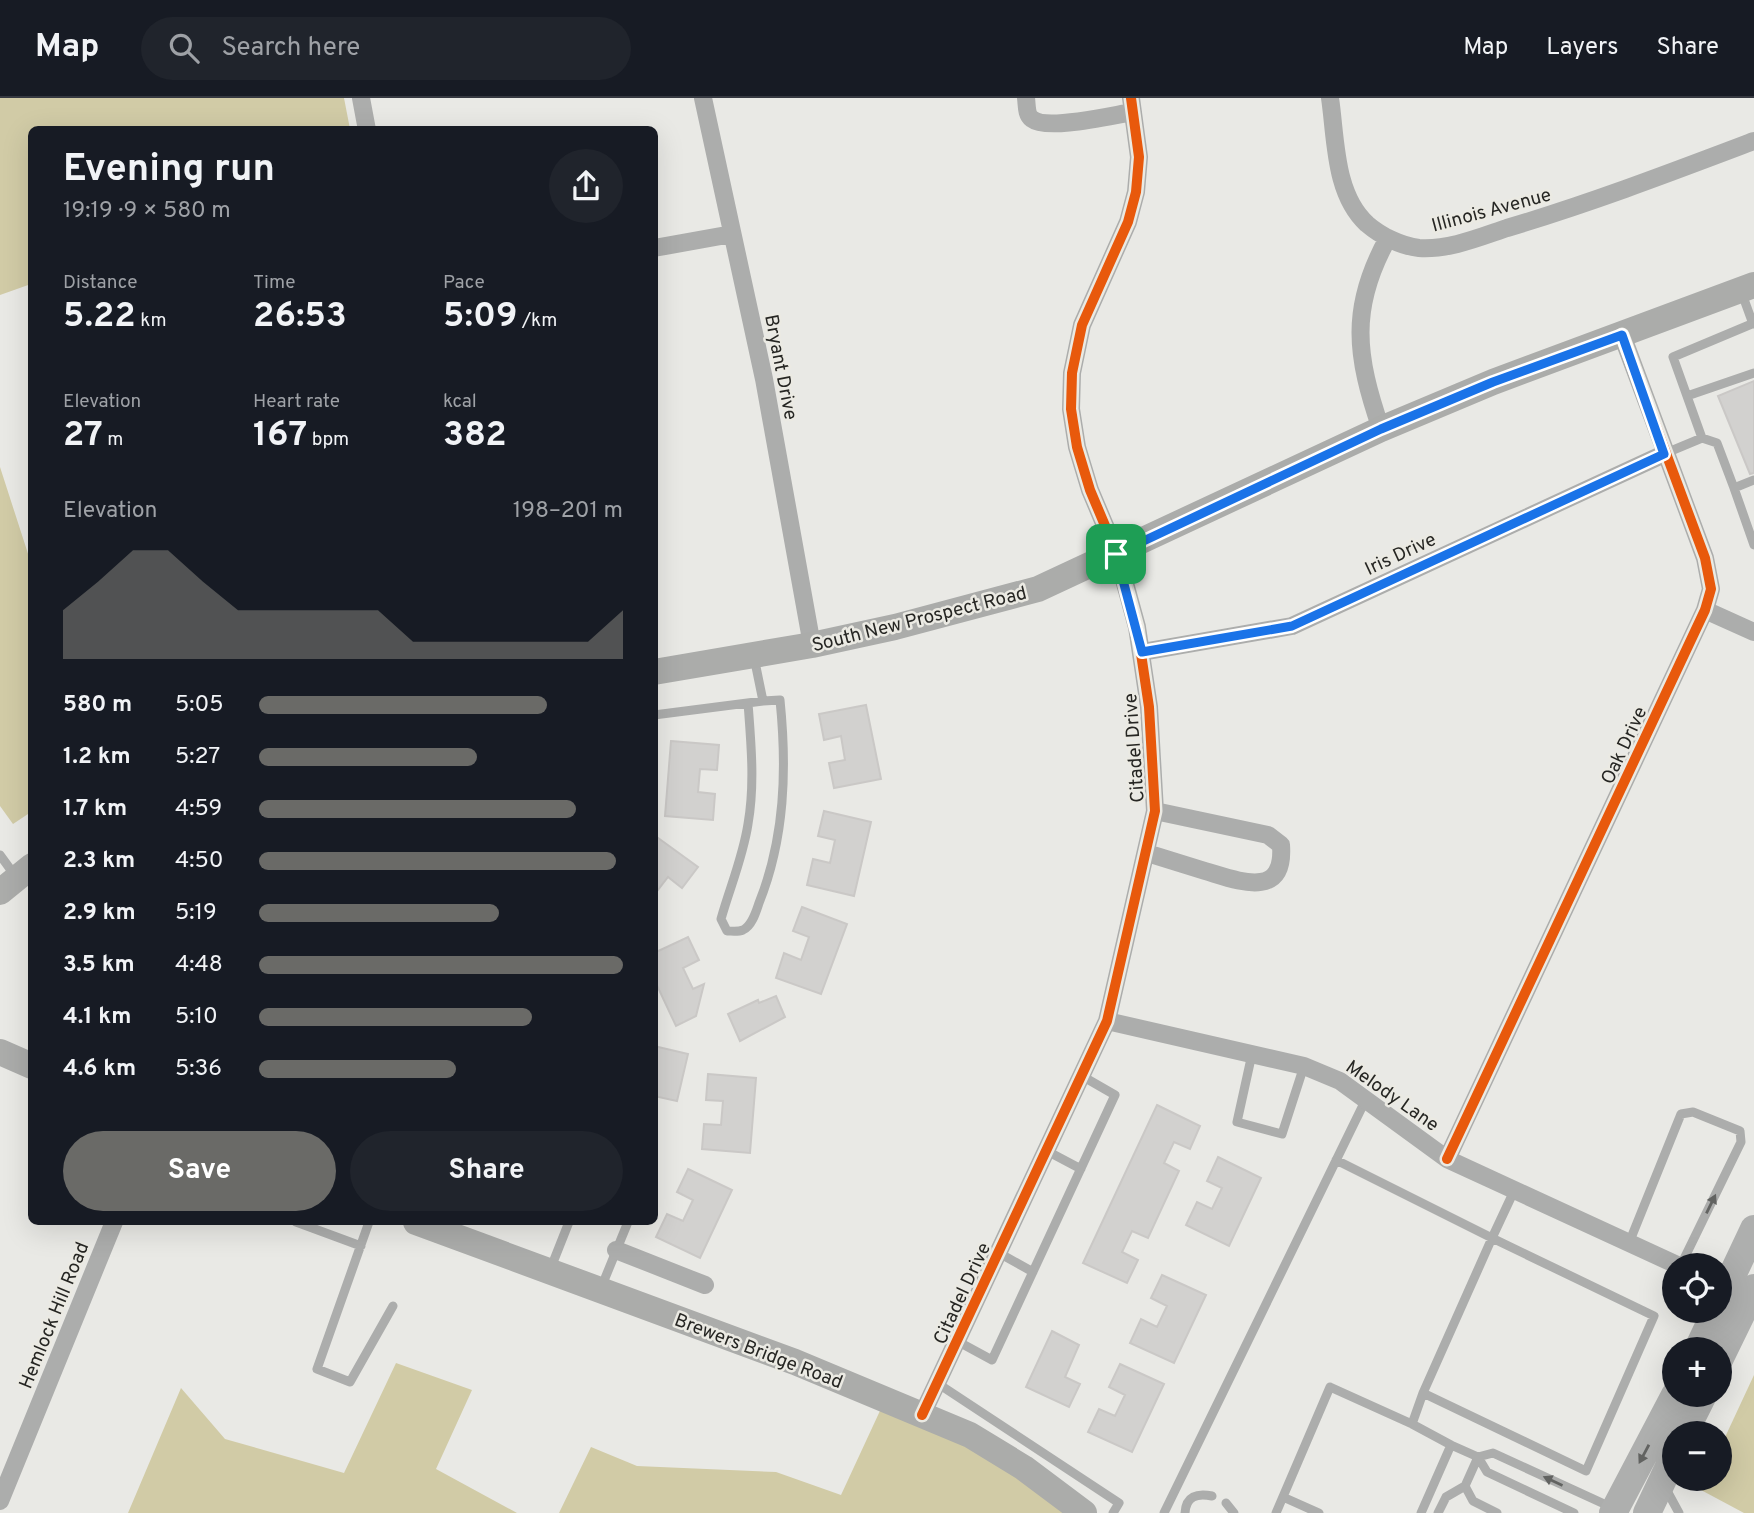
<!DOCTYPE html>
<meta charset="utf-8">
<style>
:root{--surface:#171b24;--page:#20242c;--text:#f1f3f6;--muted:#9ea1a6;--line:#363941;--accent:#6a6a67}
body{margin:0;font-family:Overpass,sans-serif;background:var(--page);color:var(--text);height:100vh;display:flex;flex-direction:column;font-size:26px;white-space:nowrap}
*{box-sizing:border-box;margin:0}
p{font-size:23px;color:var(--muted)}
.icon{flex:none;width:38px;height:38px;fill:none;stroke:currentColor;stroke-width:2;stroke-linecap:round;stroke-linejoin:round}
.map{position:relative;flex:1;overflow:hidden}
.details{position:absolute;left:28px;top:28px;width:630px;height:1099px;display:flex;flex-direction:column;background:var(--surface);border-radius:10px;box-shadow:0 7px 28px #0002}
.details>*{flex:none}
.tools{position:absolute;left:1662px;top:1155px;display:grid;gap:14px}
.tools a{display:grid;place-items:center;width:70px;height:70px;border-radius:50%;background:var(--surface);box-shadow:0 7px 28px #0002;font-size:35px}
.pin{position:absolute;display:grid;place-items:center;width:60px;height:60px;color:#fff;margin:-30px;border-radius:14px;box-shadow:0 4px 10px #0006}
.round{display:grid;place-items:center;flex:none;width:74px;height:74px;border-radius:37px;background:var(--page)}
.head{display:flex;align-items:center;justify-content:space-between;height:119px;padding:0 35px}
h1{font-size:38px;font-weight:700;line-height:52px}
.figures{display:grid;grid-template-columns:repeat(3,1fr);gap:10px;height:119px;padding:7px 35px}
.figures div{display:grid;align-content:center}
.figures b{font-size:35px;font-weight:700}
.figures small{font-size:19px;font-weight:400}
.figures p{font-size:19px}
.chart{height:196px;padding:14px 35px}
.chart p{display:flex;justify-content:space-between}
.chart svg{width:100%;height:126px;margin-top:7px;fill:var(--accent);opacity:.7}
.button{display:flex;gap:14px;margin-top:auto;padding:14px 35px}
.button a{flex:1;height:80px;border-radius:42px;background:var(--accent);color:#fff;font-size:28px;font-weight:700;line-height:80px;text-align:center}
.button a+a{background:var(--page);color:var(--text)}
ul{padding:0 35px;list-style:none;font-size:23px}
li{display:grid;grid-template-columns:112px 84px 1fr;align-items:center;height:52px}
li i{height:18px;border-radius:9px;background:var(--accent)}
header{display:flex;align-items:center;gap:42px;box-sizing:border-box;height:98px;padding:0 35px;background:var(--surface);border-bottom:2px solid var(--line)}
header strong{font-size:33px}
nav{display:flex;gap:38px;margin-inline-start:auto;font-size:24px}
.search{width:490px;height:63px;background:var(--page);display:flex;align-items:center;gap:18px;box-sizing:border-box;padding:0 24px;border-radius:38px;color:var(--muted);font-size:26px}
.map>svg:first-child{display:block}
</style>
<header>
<strong>Map</strong>
<div class="search"><svg class="icon" aria-label="search" viewBox="0 0 24 24"><circle cx="10" cy="10" r="6"/><path d="M15 15l6 6"/></svg>Search here</div>
<nav><a>Map</a><a>Layers</a><a>Share</a></nav>
</header>
<div class="map">
<svg width="1754" height="1415" viewBox="0 0 1754 1415">
<rect width="100%" height="100%" fill="#e9e9e5"/>
<!-- forest -->
<path fill="#d1cba6" d="M0,0H344L350,31L32,32L31,186L0,197Z
M0,369L31,465V714L13,726L0,708Z
M396,1265L472,1292L436,1371L517,1415H128L181,1290L225,1341L344,1375Z
M1754,1277V1415H1744L1701,1392L1706,1381H1720V1350Z
M885,1302L926,1317L1070,1415H559L591,1349L637,1368L776,1374L841,1397Z"/>
<!-- building -->
<path fill="#d2d1cf" stroke="#cac8c6" stroke-width="2" d="M1754,283V375L1750,376L1718,298Z
M866,607L881,681L834,690L829,665L845,662L841,638L824,642L819,616Z
M671,643L719,647L717,672L700,671L698,694L715,696L713,722L665,718Z
M824,713L871,724L854,798L807,787L813,761L830,765L835,742L818,738Z
M654,737L698,769L682,790L668,779L654,797Z
M802,809L847,826L821,896L776,880L784,855L801,862L809,839L793,833Z
M688,839L699,862L683,870L693,891L704,886L696,918L676,928L654,881V855Z
M776,898L785,919L740,943L728,916L758,902L759,905Z
M654,948L688,956L677,1003L654,998Z
M708,976L756,980L750,1055L702,1051L704,1026L721,1027L723,1003L706,1002Z
M1157,1007L1200,1028L1190,1051L1174,1044L1164,1065L1179,1073L1148,1140L1132,1133L1122,1154L1138,1162L1127,1185L1083,1165Z
M1218,1059L1261,1080L1229,1148L1186,1127L1197,1104L1212,1111L1222,1090L1207,1083Z
M688,1071L732,1092L700,1160L656,1139L667,1116L683,1123L693,1102L677,1094Z
M1162,1177L1206,1197L1174,1265L1130,1245L1141,1221L1157,1229L1167,1208L1151,1200Z
M1052,1233L1079,1247L1065,1279L1080,1286L1069,1309L1026,1289Z
M1120,1266L1164,1286L1132,1354L1088,1334L1099,1311L1115,1318L1125,1297L1109,1289Z"/>
<g fill="none" stroke-linecap="round" stroke-linejoin="round">
<!-- lane -->
<path stroke="#acadac" stroke-width="9" d="M1741,193L1753,226
M1687,298L1754,275
M1702,340L1717,345L1734,390L1754,382
M1666,355L1702,340L1673,259L1754,225
M1734,390L1754,447
M748,605C751,645 755,686 748,726C743,759 730,789 721,821L727,833C732,833 738,834 743,832C752,828 756,814 759,805C785,740 787,671 780,602L763,603
M654,617L763,603L754,559
M0,757L16,779
M1252,956L1237,1024L1282,1036L1304,968
M1047,1053L1081,1071
M1336,1062L1492,1140L1423,1295L1586,1373L1654,1218L1492,1140L1514,1093
M296,1124L361,1148
M369,1124L317,1271L350,1284L393,1208
M1629,1145L1681,1016L1693,1014L1740,1033L1741,1044L1681,1167
M999,1155L1033,1174
M550,1172L569,1124
M601,1190L628,1124
M957,1243L992,1262L1115,997L1082,978
M937,1285L1119,1405L1113,1415
M1412,1326L1451,1347
M1465,1388L1473,1403L1497,1415
M1666,1391L1679,1415
M1283,1399L1319,1415
M1226,1405L1234,1415
M1164,1415L1366,1001
M1185,1415C1186,1398 1197,1395 1212,1398
M1276,1415L1330,1289L1412,1326L1423,1295
M1421,1415L1451,1347L1478,1359L1487,1374L1574,1415
M1438,1415L1446,1399L1465,1388L1478,1359L1493,1355L1613,1410"/>
<!-- street -->
<path stroke="#acadac" stroke-width="18" d="M361,0L367,32
M703,0L764,281L812,547
M1026,0C1027,7 1026,17 1032,21C1047,33 1113,17 1133,14
M1330,0C1336,40 1334,96 1367,126C1381,138 1401,148 1419,150C1449,152 1480,139 1507,130C1591,105 1672,74 1754,43
M654,150L732,136
M1381,331C1356,258 1349,210 1388,140
M1705,512L1754,534
M1142,554L1292,528L1664,356
M1147,755C1166,761 1186,767 1205,773C1239,783 1285,802 1281,747L1268,737L1155,713
M1107,923L1304,968L1340,983L1447,1061L1677,1167
M1447,1061L1705,512L1711,491L1705,460L1622,237
M616,1152L705,1187
M922,1317L1107,923L1155,713L1149,609L1137,529L1117,456L1090,392L1077,349L1071,311L1072,275L1082,227L1128,124L1136,94L1139,59L1131,0
M0,1403L114,1124"/>
<!-- secondary -->
<path stroke="#abacaa" stroke-width="26" d="M654,574L812,547L895,529L1038,491L1381,331L1493,284L1754,187
M0,794L32,768
M0,954L32,968
M416,1124L795,1264L970,1337L1024,1370L1084,1415"/>
<!-- primary -->
<path stroke="#aeafae" stroke-width="28" d="M1720,1203L1754,1131
M1698,1251L1716,1213
M1720,1260L1754,1190
M1684,1335L1703,1297
M1613,1415L1675,1297
M1647,1415L1675,1356"/>
<!-- cycleway casing -->
<g stroke="#ebeae3" stroke-width="15">
<path id="cycleway" d="M1447,1061L1705,512L1711,491L1705,460L1622,237
M922,1317L1107,923L1155,713L1149,609L1137,529L1117,456L1090,392L1077,349L1071,311L1072,275L1082,227L1128,124L1136,94L1139,59L1131,0"/>
</g>
<!-- cycleway -->
<use href="#cycleway" stroke="#e8590c" stroke-width="10"/>
</g>
<!-- one-way arrows -->
<defs><path id="oneway-solid" d="M-6-.8H1V-3.2L6.5 0L1 3.2V.8H-6Z" transform="scale(1.75)"/></defs>
<g fill="#626361">
<use href="#oneway-solid" transform="translate(1711 1106) rotate(-64)"/>
<use href="#oneway-solid" transform="translate(1553 1383) rotate(-155)"/>
</g>
<use fill="#636462" href="#oneway-solid" transform="translate(1644 1356) rotate(118)"/>
<g fill="none" stroke-linecap="round" stroke-linejoin="round">
<!-- route casing -->
<g stroke="#fff" stroke-width="14">
<path id="route" d="M1622,237L1664,356L1292,528L1142,554L1116,456L1381,331L1493,284Z"/>
</g>
<!-- route -->
<use href="#route" stroke="#1a73e8" stroke-width="9"/>
</g>
<g text-anchor="middle" stroke-width="5" stroke-linejoin="round" paint-order="stroke">
<!-- street labels -->
<g font-size="19" fill="#262623" stroke="#ebeae3">
<text transform="translate(1491 111) rotate(-15)" y="7">Illinois Avenue</text>
<text transform="translate(782 269) rotate(79)" y="7">Bryant Drive</text>
<text transform="translate(1400 455) rotate(-25)" y="7">Iris Drive</text>
<text transform="translate(919 520) rotate(-14)" y="7">South New Prospect Road</text>
<text transform="translate(1623 647) rotate(-65)" y="7">Oak Drive</text>
<text transform="translate(1133 650) rotate(-94)" y="7">Citadel Drive</text>
<text transform="translate(1393 997) rotate(35)" y="7">Melody Lane</text>
<text transform="translate(961 1195) rotate(-65)" y="7">Citadel Drive</text>
<text transform="translate(53 1217) rotate(-68)" y="7">Hemlock Hill Road</text>
<text transform="translate(759 1252) rotate(21)" y="7">Brewers Bridge Road</text>
</g>
</g>
</svg>
<div class="tools">
<a><svg class="icon" aria-label="locate" viewBox="0 0 24 24"><circle cx="12" cy="12" r="6"/><path d="M12 2v4M12 18v4M2 12h4M18 12h4"/></svg></a>
<a>+</a>
<a>−</a>
</div>
<div class="pin" style="left:1116px;top:456px;background:#1e9e55"><svg class="icon" aria-label="arrive" viewBox="0 0 24 24"><path d="M6 21V4h12l-3 4 3 4H6"/></svg></div>
<section class="details">
<div class="head"><div><h1>Evening run</h1><p>19:19 · 9 × 580 m</p></div><a class="round"><svg class="icon" aria-label="share" viewBox="0 0 24 24"><path d="M12 15V3M7 8l5-5 5 5M5 13v7h14v-7"/></svg></a></div>
<div class="figures">
<div><p>Distance</p><b>5.22<small> km</small></b></div>
<div><p>Time</p><b>26:53</b></div>
<div><p>Pace</p><b>5:09<small> /km</small></b></div>
</div>
<div class="figures">
<div><p>Elevation</p><b>27<small> m</small></b></div>
<div><p>Heart rate</p><b>167<small> bpm</small></b></div>
<div><p>kcal</p><b>382</b></div>
</div>
<div class="chart"><p><span>Elevation</span>198–201 m</p>
<svg viewBox="0 0 160 44" preserveAspectRatio="none"><path d="M0 44V27L10 17L20 6L30 6L40 17L50 27L60 27L70 27L80 27L90 27L100 38L110 38L120 38L130 38L140 38L150 38L160 27V44z"/></svg>
</div>
<ul>
<li><b>580 m</b>5:05<i style="width:79%"></i></li>
<li><b>1.2 km</b>5:27<i style="width:60%"></i></li>
<li><b>1.7 km</b>4:59<i style="width:87%"></i></li>
<li><b>2.3 km</b>4:50<i style="width:98%"></i></li>
<li><b>2.9 km</b>5:19<i style="width:66%"></i></li>
<li><b>3.5 km</b>4:48<i style="width:100%"></i></li>
<li><b>4.1 km</b>5:10<i style="width:75%"></i></li>
<li><b>4.6 km</b>5:36<i style="width:54%"></i></li>
</ul>
<div class="button"><a>Save</a><a>Share</a></div>
</section>
</div>
